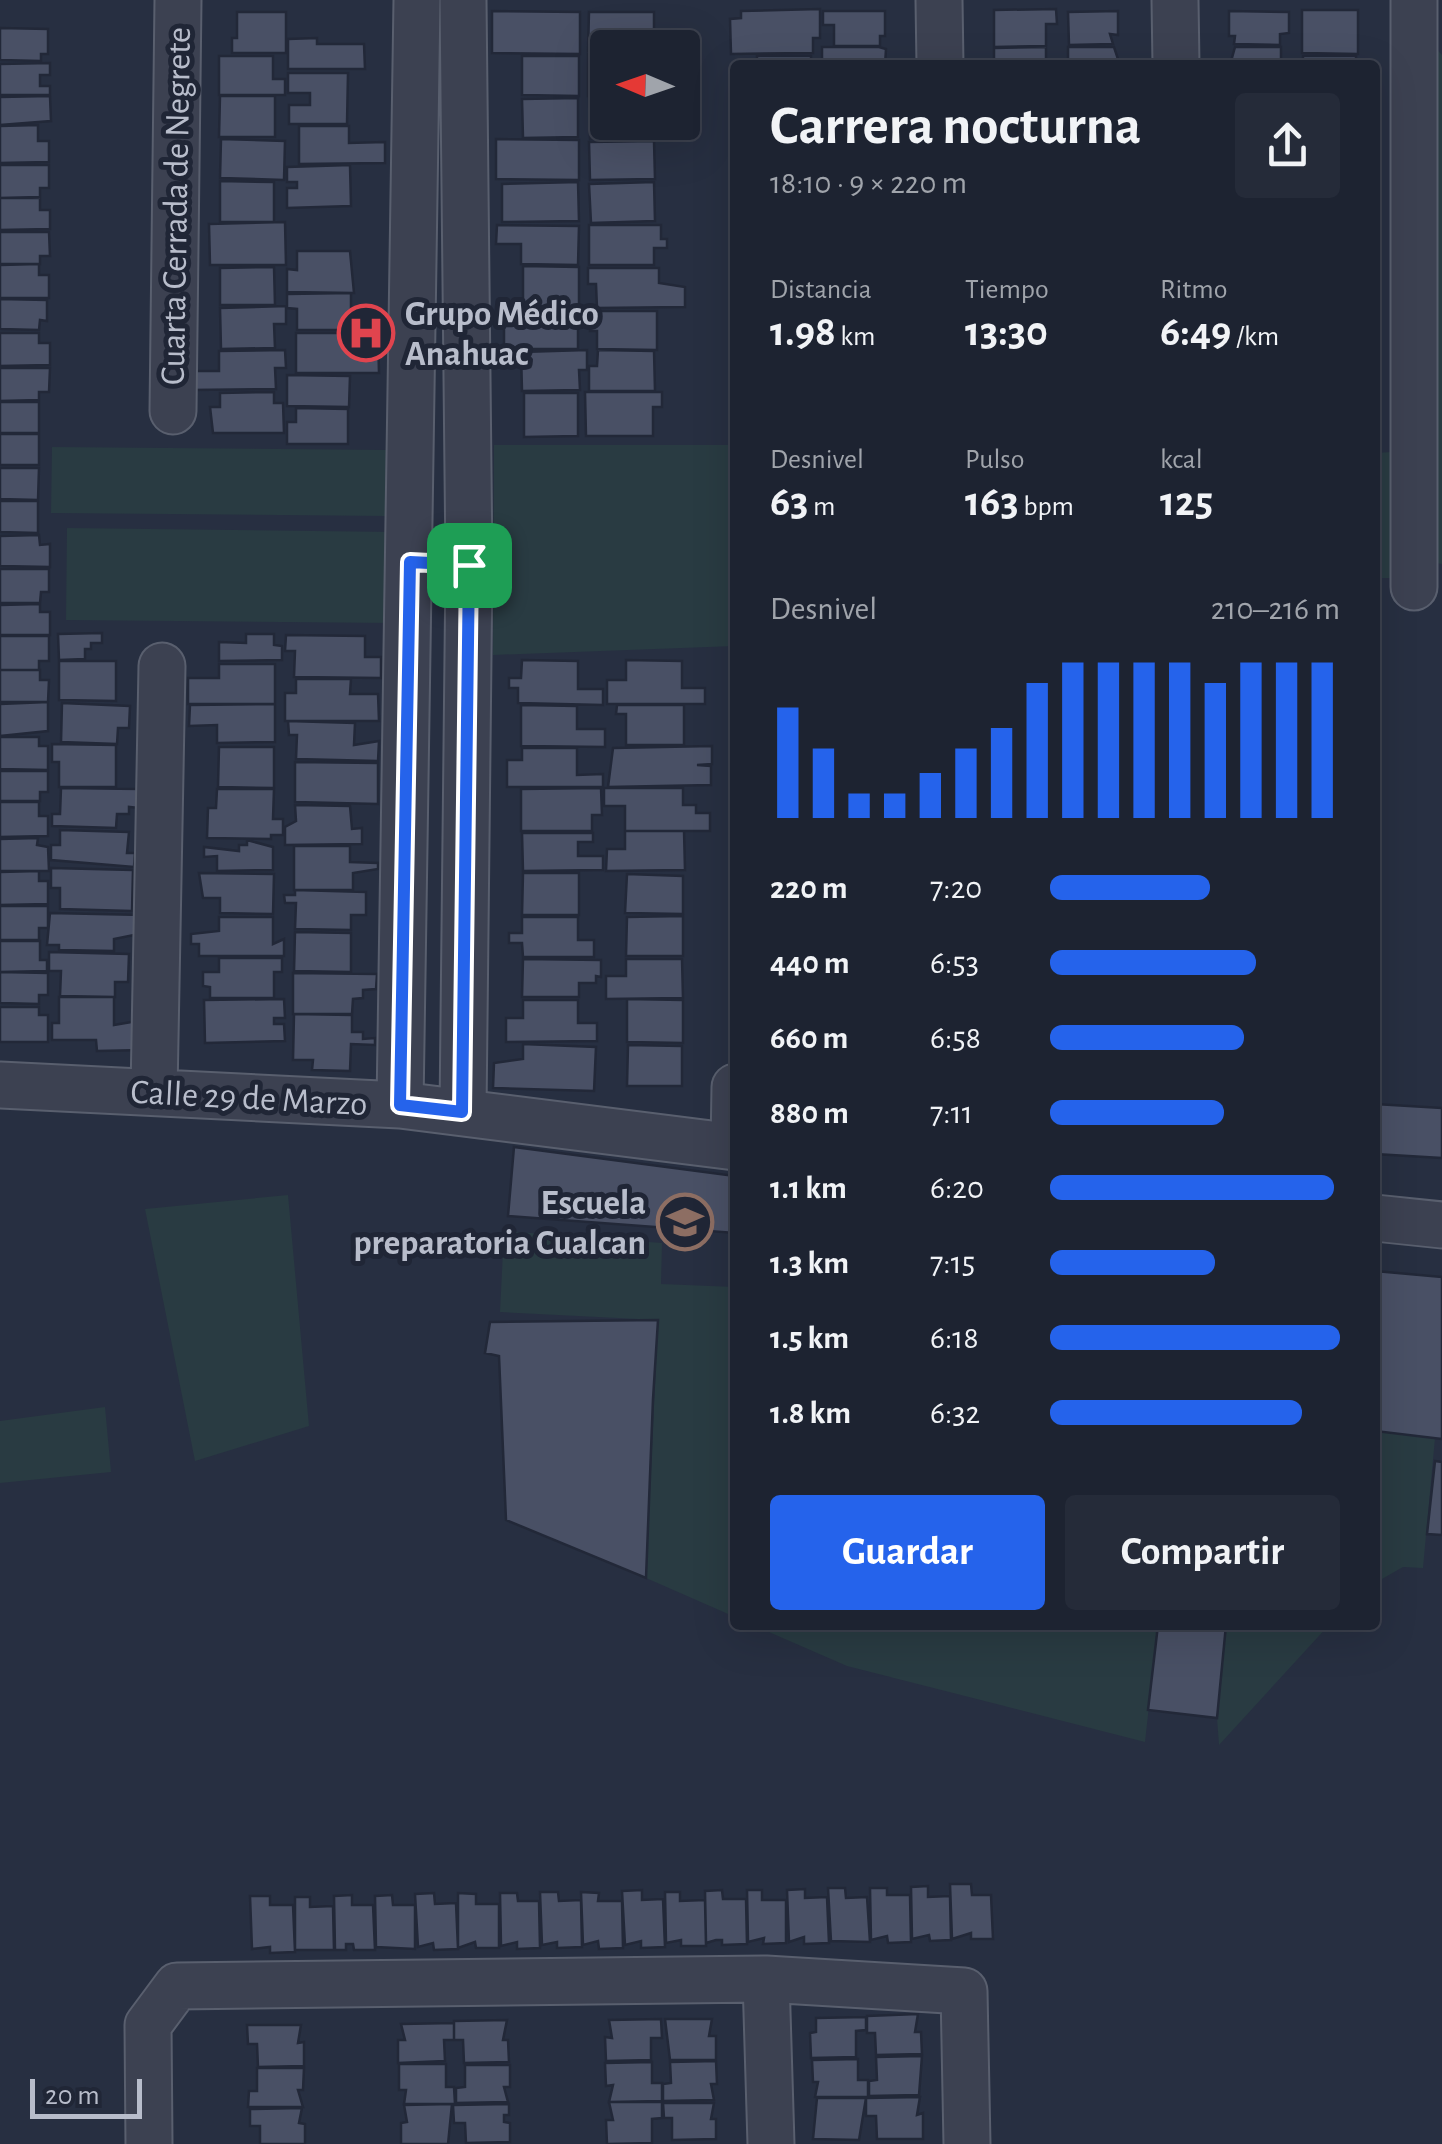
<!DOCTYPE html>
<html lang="es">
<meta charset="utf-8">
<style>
:root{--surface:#1d2331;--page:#252b39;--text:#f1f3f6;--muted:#a0a4ab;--line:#3b404d;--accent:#2563eb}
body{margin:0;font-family:"Alegreya Sans",sans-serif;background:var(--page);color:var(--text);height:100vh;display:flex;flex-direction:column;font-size:38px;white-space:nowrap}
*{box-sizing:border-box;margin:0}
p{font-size:32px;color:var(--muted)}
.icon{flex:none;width:55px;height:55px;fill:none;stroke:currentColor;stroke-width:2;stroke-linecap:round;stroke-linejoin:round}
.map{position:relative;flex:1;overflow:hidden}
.side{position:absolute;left:730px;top:60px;width:650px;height:1570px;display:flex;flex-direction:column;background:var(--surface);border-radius:10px;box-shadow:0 10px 40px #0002,0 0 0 2px var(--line)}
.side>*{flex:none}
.needle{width:65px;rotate:272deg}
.tools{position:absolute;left:590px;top:30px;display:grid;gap:20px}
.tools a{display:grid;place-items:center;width:110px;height:110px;border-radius:10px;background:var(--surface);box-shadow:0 10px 40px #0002,0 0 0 2px var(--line);font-size:50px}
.scale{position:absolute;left:30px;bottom:25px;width:112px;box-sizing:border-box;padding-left:10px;border:5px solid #b8bdcb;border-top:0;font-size:28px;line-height:35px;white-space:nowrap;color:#b8bdcb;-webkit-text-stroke:8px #202636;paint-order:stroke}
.pin{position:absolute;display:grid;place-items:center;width:85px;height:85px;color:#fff;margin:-42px;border-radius:20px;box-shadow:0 5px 15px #0006}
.round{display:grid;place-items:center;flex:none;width:105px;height:105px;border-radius:10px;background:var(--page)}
.headline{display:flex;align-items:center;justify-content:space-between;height:170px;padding:0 40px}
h1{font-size:55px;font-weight:700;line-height:75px}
.stats{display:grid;grid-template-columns:repeat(3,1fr);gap:15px;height:170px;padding:10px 40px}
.stats div{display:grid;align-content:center}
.stats b{font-size:42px;font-weight:700}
.stats small{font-size:28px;font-weight:400}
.stats p{font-size:28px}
.chart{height:280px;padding:20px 40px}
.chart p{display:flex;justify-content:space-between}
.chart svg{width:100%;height:180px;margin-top:10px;stroke:var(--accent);stroke-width:6}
.cta{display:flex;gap:20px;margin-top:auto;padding:20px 40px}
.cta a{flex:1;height:115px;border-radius:10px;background:var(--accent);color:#fff;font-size:40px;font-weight:700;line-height:115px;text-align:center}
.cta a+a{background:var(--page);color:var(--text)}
ul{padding:0 40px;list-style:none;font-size:32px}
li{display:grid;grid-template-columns:160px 120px 1fr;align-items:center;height:75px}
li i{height:25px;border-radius:12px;background:var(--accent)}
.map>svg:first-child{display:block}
</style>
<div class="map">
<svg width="1442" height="2144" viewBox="0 0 1442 2144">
<rect width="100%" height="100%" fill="#272f41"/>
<!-- green -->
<path fill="#293b42" d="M1428,40L1442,55V564L1436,563Z
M494,445H735V646L493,655Z
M52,447L387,450L386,516L51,513Z
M1392,452L1393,578H1375V453Z
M67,528L395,532L393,623L66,620Z
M288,1195L309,1426L195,1461L145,1209Z
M504,1231L662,1243L661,1284L735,1287V1617L646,1578L658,1320L500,1312Z
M105,1407L111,1472L0,1483V1421Z
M1375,1431L1435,1438L1423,1568L1403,1567L1375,1583Z
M753,1625H1158L1145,1742L847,1666Z
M1226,1625H1329L1219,1745L1217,1718Z"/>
<!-- building -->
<path fill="#495065" stroke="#222838" stroke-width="2.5" d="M820,9V38H813V53L731,54L730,19L741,18V11Z
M1056,9L1057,24H1046V46L994,47V10Z
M1302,10H1358V54L1302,53Z
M492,11L580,12V54L492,53Z
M823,11H885V36H880V46H834V25H823Z
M1118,11V35L1110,34L1113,44L1069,45L1068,12Z
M1229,11L1289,12V33L1280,34V45L1234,44L1235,36H1229Z
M237,12H286V53H232V38H237Z
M589,12H654V48L588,51Z
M0,28L48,29V54H41V61L0,60Z
M317,38V44H364L365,69H288V39Z
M822,47H879L886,49L885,65H822Z
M1046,47V65H994V48Z
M1068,47H1114L1120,65H1068Z
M1235,47H1281V65H1230Z
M588,54H608V96H588Z
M219,56H273V79H285V95H219Z
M522,56H579V96L522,95Z
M757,56H811V65H757Z
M1303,56H1356V65H1303Z
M50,63V75H40V86H50V95H0V64Z
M288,73H348L347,124H289V105H310V93H288Z
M50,96L51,121L0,125V97Z
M220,96H275V137H219Z
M578,98V137L523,138L522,99Z
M589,98H608V122H655L656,138L590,139Z
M38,125V141H49V162L0,163V126Z
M299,126H349V143L385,142V163L299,164Z
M221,139L285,141L284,180L220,178Z
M496,139L579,140V180L496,179Z
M654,141L655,179L590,180L589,142Z
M0,165H49V188H40V197L0,198Z
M350,165L351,206L287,208V188H297V182H287V167Z
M220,181L274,182V222H220Z
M578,182L579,221L502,222V184Z
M654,182L655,221L591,223L589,184Z
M0,198H40V210H50V229L0,230Z
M285,222L286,265H210L209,224Z
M497,225L579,226L578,265L521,264V244H496Z
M589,225H661V239H667V248H654V265H589Z
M0,232H49L50,256H40V264H0Z
M297,251H350L354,293L287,292V269L297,270Z
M39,264V275H49V298H0V265Z
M523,266L579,267V307L523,306Z
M274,267L275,305H220V268Z
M588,268H659V283L685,287V307L597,308L596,284H588Z
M351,293V330H297V309L287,308V294Z
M0,299L47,300V321L40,320L39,330L0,329Z
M286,306V324H274L275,348L221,349L220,308Z
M522,308H578V349H504V323H522Z
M590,311H657V350L597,349V331H590Z
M0,333H39V343H50V365L0,366Z
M296,333H378L379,373H296Z
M285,350L286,368H275L276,389L190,390L189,371H219V351Z
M587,350V370H579L580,390L522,391L521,352Z
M598,350L654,351L655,391H589V366H597Z
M0,368H50L49,392H39V400L0,401Z
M287,375L350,376L349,407L287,406Z
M274,392V403H283L284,433H213L210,407H220V393Z
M585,392H662V407H653V436H586Z
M524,393H578V436L524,437Z
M0,402H39V433H0Z
M296,408L348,409V444H287V422H296Z
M0,434H39V465H0Z
M0,468H39L38,500L0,499Z
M0,501H38V533L0,532Z
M39,535L40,545L50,544V567L0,566V536Z
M0,569H49V592H41L40,603H0Z
M40,604V612H50V635H0V605Z
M102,633V643H91V649H85V659L59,660L58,634Z
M246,634H274V645L282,646V660L219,661V642L246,643Z
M286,635L365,636V657H381V678L294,677L295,651H285Z
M0,636H49V661H39V670H0Z
M522,660L578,661V689H603V705L518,703V688H509V678H521Z
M626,660L682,661V688H705V704H607V680H626Z
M59,661H116V701L59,700Z
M219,664H275V704H188V678H219Z
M0,670H40V680H49L48,702H0Z
M296,679H351L350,694H378L379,721H285V693H296Z
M48,702V731L0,736V704Z
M62,703L130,706L129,728H118L117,744L61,742Z
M275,704V742L217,743V725L189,726L190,705Z
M521,705L577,706V729H605V747L521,746Z
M617,705H684V745H626V714H616Z
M288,721L355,723L354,745L379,741L378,761L296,759L297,735H289Z
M0,737H39V746H48V770L0,769Z
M52,744L116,745V787H59V762H52Z
M712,746V764L697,765L711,766V785L608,787L613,748Z
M219,747H274V788L218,787Z
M522,748H577V775L603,774V787H507V760H522Z
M295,762L378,763V804L295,802Z
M0,771H48V792H40V801H0Z
M61,788L140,789L139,808L129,807V814H117L116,828L52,826V814H60Z
M601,788L602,815H592V831H521V789Z
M604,788H683V805H696V813H710V831H625V806H604Z
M217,789H274L273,819H283V835H271V839L207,838L208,808H216Z
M0,802H39V816H48V836L0,837Z
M295,805L350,806L352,829L362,828V844L285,845V827L296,821Z
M60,830L129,832L127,853H135L134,867L51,860V845H60Z
M625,831H684L685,870L606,871L607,849H625Z
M522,833H593V842H578V856H603V870L523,871Z
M38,838L37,845L48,847L49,871H0V839Z
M247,840L273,847V870L217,871V856L204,857V847L239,851V845H247Z
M294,846H350V862L378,863V869L353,873V890H294Z
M51,868L133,870L132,911L60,909V888H51Z
M39,871V881H48V904L0,905V872Z
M199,873L274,874L273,914L220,913V898H203Z
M523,873H579V915H522Z
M627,874L683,876V914L625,913Z
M295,890L366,892V915H351V930L295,929L296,903H285L284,895H295Z
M0,906H48V928H39V940H0Z
M50,913L144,915V933L114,939V951L59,950V945H47Z
M683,916V956H626L627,917Z
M219,917H273V944L284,939V956H199V944H191V934L219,931Z
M522,917H578V940H594V957H523L522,943H509V933H522Z
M295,932L351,933V972L294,971Z
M0,941H40V960H47V971L0,972Z
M49,952L129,954L128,982H115V997L60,996L61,971H49Z
M219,958H282V972H274V998H210V987L203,986V972H219Z
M523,959L601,960V977L596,976V983H579V997H522Z
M626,959H682L683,998L606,999V976H626Z
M0,972L48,973V995H39V1004L0,1003Z
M293,973L377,974L376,989L363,990V998L353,999L352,1014H293Z
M59,997H114V1025L143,1020V1050L97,1051L96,1040H52V1023H59Z
M284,999L285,1018H274V1024H284L285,1041L205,1043L204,1000Z
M627,999L683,1000V1043L627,1042Z
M523,1000H578V1023H597V1041L506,1042V1018H523Z
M0,1007H39V1015H48V1042H0Z
M294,1014L352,1015V1032H363V1039L375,1038V1045L351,1044L350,1071L312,1070L313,1060H293Z
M523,1044L596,1047L594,1091L493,1088L494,1063L523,1059Z
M628,1045L682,1046V1086H627Z
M1375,1104L1442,1108V1158L1375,1154Z
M514,1147L735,1176V1233L508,1216Z
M1375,1271L1442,1277V1439L1375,1431Z
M658,1320L653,1399L646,1578L506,1520L499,1356L485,1353L490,1322Z
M1435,1461L1442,1462V1535L1427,1534Z
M1158,1625H1226L1217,1718L1148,1710Z
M950,1884H971L972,1895H991L993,1939H971V1933L952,1939Z
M928,1886V1897L950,1896L951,1940L930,1941L929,1935L912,1939L911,1887Z
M828,1888H845L846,1898L867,1897L870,1942L831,1941Z
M870,1888H887V1895H910L911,1942L888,1943L887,1936L871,1940Z
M805,1889V1898L827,1897L829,1943L804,1944V1937L789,1942L787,1890Z
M642,1890V1900L663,1899L665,1947L641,1948V1941L625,1945L622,1891Z
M722,1890L723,1899H746L747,1944L722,1945V1940H716L706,1943L705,1891Z
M747,1890H762V1900H786V1943L763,1944L764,1938L748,1942Z
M540,1892H558L559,1901L581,1900L582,1947L557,1948V1942L542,1945Z
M581,1892L599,1893L598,1901H622L623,1948L599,1949L598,1941L583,1945Z
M665,1892H680V1901L705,1900L706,1946H681V1940L666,1943Z
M434,1893L435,1904L456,1903L458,1949L434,1950L433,1943L418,1947L415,1894Z
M458,1893L476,1894V1904H499V1948H476L475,1942L458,1948Z
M500,1893H517L518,1901H539L540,1948L517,1949V1942L501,1946Z
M352,1895V1905H373L375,1950H354L353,1944H346V1950H335L334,1896Z
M392,1895L393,1905H415V1949L376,1947L375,1896Z
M250,1896H270V1905H293L295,1952L270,1953V1947L252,1949Z
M295,1897H310V1907L333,1906L334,1950H295Z
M918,2014L915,2032H921L922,2054L876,2055L875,2033H867V2016Z
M866,2017V2030L856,2031V2057L811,2058L810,2033L816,2032V2018Z
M661,2019L662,2038H651V2060L606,2061L605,2037L612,2038L609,2020Z
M665,2019H712L709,2036H716V2060H670Z
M507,2020L503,2040H508L509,2062L464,2063L463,2040H454V2021Z
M454,2023V2040H444L445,2061L398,2063V2040H405L401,2024Z
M247,2025H301L298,2043L304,2042V2066L258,2067L257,2044H248Z
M922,2056L919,2095L869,2096V2081L877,2080L876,2057Z
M858,2059V2080H868V2097H815L818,2082H813L812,2060Z
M716,2061L717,2084H711L714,2100L663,2101V2084L671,2083L670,2062Z
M652,2062V2083H662V2101L609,2102L613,2085L606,2086L605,2063Z
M399,2064H446V2087H454L455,2104H404L406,2090H399Z
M465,2065H510V2087H504L508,2102L456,2103V2088L465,2087Z
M257,2068H304L303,2090H298L303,2107H248L249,2091H257Z
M920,2097L917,2115L923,2113V2139H877L876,2116H866V2098Z
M817,2098H866L859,2140L813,2139Z
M609,2102H662V2118L652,2119V2143L607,2144L606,2120H613Z
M663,2103H714L711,2119H716V2139L672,2140V2118H664Z
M452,2104L448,2144H401V2123L407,2122L404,2105Z
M509,2104V2115H504V2122L510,2123V2142L466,2143L465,2123H454L453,2105Z
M302,2108L299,2123L305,2124V2144H260V2126H250V2109Z"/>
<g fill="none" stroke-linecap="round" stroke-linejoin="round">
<!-- minor casing -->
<g stroke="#595f6e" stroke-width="49">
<path id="minor" d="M939,0L940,65
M1175,0L1176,65
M1414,0V587
M173,411L178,0
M0,1085L400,1105L735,1147
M154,1091L162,666
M400,1105L417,0
M463,1112L469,565L463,0
M734,1147L735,1087
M1375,1218L1442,1225
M766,1979L771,2144
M149,2144L148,2025L177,1986L766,1979L964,1991L967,2144"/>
</g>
<!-- minor -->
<use href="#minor" stroke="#3c4151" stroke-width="45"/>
</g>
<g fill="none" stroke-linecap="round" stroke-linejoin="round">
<!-- route casing -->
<g stroke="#fff" stroke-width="20">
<path id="route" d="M410,562L469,565L462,1112L400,1105Z"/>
</g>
<!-- route -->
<use href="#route" stroke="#2563eb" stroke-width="12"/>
</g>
<!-- icons -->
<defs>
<g id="hospital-ring" transform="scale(2.875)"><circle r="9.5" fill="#202636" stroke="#e0444e" stroke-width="1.5"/><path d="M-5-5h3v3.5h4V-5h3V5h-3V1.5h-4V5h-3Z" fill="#e0444e"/></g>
<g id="school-ring" transform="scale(2.875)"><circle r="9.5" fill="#202636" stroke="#8d6e63" stroke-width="1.5"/><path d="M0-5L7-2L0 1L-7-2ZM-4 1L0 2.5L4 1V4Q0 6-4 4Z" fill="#8d6e63"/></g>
</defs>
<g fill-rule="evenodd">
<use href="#hospital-ring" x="366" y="333"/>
<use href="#school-ring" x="685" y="1222"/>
</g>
<g text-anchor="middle" stroke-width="10" stroke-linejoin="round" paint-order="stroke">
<!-- street labels -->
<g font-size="35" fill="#b8bdcb" stroke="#202636">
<text transform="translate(175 206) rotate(-89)" y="12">Cuarta Cerrada de Negrete</text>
<text transform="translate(249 1097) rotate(3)" y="12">Calle 29 de Marzo</text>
</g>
<!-- poi labels -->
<g font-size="35" font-weight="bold" fill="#b8bdcb" stroke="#202636" text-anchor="start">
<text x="405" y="325">Grupo Médico<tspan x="405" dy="40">Anahuac</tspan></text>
<text x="646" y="1214" text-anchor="end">Escuela<tspan x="646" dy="40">preparatoria Cualcan</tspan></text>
</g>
</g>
</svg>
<div class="tools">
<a><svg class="needle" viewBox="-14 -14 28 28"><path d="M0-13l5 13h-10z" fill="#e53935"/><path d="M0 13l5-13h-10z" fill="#a0a4ab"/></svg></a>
</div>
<div class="scale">20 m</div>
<div class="pin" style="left:469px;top:565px;background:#1e9e55"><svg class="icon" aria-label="arrive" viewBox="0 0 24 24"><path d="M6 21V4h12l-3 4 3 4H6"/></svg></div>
<section class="side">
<div class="headline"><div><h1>Carrera nocturna</h1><p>18:10 · 9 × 220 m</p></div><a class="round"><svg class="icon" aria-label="share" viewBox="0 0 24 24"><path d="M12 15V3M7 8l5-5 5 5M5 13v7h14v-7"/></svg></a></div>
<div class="stats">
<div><p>Distancia</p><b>1.98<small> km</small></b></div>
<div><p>Tiempo</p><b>13:30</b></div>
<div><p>Ritmo</p><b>6:49<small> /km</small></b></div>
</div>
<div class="stats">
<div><p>Desnivel</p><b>63<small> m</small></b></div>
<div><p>Pulso</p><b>163<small> bpm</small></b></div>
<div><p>kcal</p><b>125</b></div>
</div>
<div class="chart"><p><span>Desnivel</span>210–216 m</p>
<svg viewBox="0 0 160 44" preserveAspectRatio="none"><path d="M5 44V17M15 44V27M25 44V38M35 44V38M45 44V33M55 44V27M65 44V22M75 44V11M85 44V6M95 44V6M105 44V6M115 44V6M125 44V11M135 44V6M145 44V6M155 44V6"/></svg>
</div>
<ul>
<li><b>220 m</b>7:20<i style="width:55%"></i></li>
<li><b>440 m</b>6:53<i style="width:71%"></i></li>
<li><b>660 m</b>6:58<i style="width:67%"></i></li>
<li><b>880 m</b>7:11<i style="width:60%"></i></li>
<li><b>1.1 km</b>6:20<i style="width:98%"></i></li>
<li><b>1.3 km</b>7:15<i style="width:57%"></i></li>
<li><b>1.5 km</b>6:18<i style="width:100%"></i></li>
<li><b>1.8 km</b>6:32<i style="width:87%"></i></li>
</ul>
<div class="cta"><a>Guardar</a><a>Compartir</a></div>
</section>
</div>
